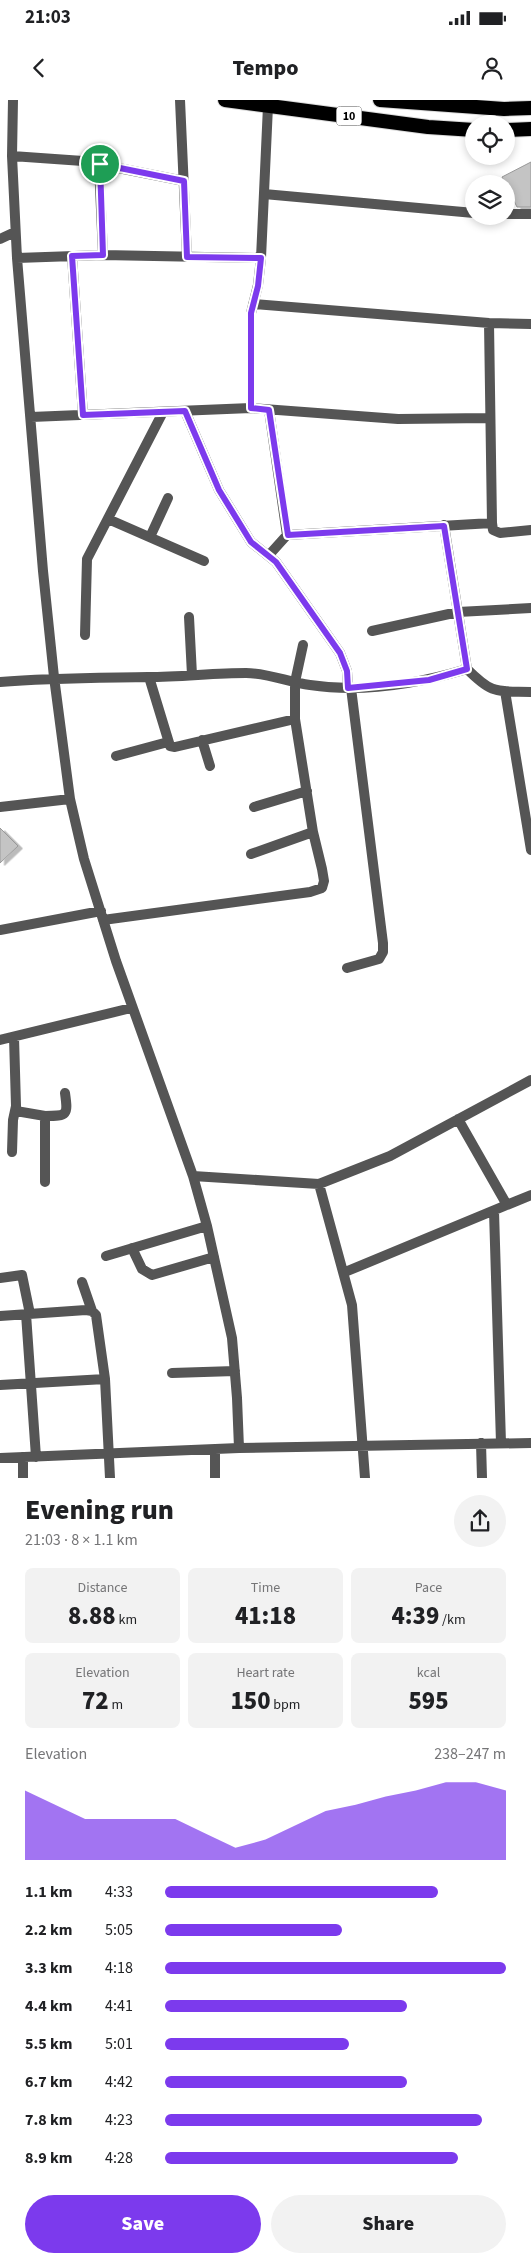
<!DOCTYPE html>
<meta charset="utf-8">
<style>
:root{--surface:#fff;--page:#f2f2f2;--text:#202124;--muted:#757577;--accent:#7c3aed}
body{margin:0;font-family:"Source Sans 3",sans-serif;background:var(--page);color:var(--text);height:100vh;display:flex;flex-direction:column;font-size:19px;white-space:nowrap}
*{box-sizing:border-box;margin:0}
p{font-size:16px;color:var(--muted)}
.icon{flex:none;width:28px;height:28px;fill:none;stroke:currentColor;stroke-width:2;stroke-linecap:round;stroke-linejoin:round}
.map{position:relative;height:1378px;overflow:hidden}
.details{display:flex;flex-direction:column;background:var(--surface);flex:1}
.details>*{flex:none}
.tools{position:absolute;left:465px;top:15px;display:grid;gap:10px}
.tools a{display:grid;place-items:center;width:50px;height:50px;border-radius:50%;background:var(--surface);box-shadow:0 2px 8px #0003;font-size:25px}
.pin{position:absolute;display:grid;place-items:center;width:42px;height:42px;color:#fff;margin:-21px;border:2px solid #fff;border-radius:50%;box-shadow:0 1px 5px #0007}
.round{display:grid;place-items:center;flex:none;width:52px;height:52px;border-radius:26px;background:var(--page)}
.headline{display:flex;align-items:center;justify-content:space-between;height:85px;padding:0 25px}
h1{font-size:28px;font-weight:800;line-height:38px}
.stats{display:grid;grid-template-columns:repeat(3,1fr);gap:8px;height:85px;padding:5px 25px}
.stats div{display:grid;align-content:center;border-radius:8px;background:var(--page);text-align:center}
.stats b{font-size:25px;font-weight:800}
.stats small{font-size:14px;font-weight:400}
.stats p{font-size:14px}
.chart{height:140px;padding:10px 25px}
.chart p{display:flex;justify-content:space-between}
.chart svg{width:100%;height:90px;margin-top:5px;fill:var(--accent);opacity:.7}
.primary-button{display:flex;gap:10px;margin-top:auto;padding:10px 25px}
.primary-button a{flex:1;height:58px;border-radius:30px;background:var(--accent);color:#fff;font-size:20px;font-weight:800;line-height:58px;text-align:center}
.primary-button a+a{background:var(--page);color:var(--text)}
ul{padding:0 25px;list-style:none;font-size:16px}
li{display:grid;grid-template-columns:80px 60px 1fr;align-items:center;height:38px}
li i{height:12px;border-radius:6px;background:var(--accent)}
.status{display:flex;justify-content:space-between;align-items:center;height:35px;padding:0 25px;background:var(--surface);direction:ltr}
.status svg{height:14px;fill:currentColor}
header{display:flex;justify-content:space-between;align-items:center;height:65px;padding:0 25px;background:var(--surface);font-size:22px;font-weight:800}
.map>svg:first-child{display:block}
</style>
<div class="status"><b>21:03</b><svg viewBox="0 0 49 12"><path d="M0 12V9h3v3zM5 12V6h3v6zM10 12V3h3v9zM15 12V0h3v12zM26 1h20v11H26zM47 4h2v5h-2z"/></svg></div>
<header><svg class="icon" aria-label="back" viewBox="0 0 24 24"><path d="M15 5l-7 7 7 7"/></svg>Tempo<svg class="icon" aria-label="person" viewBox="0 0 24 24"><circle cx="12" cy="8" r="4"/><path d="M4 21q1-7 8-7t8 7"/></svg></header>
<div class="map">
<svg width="531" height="1378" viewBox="0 0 531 1378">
<defs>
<filter id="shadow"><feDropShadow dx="4.5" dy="2.5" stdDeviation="0" flood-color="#0004"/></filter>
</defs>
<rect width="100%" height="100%" fill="#fff"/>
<!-- building -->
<path fill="#c4c4c4" stroke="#999" filter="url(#shadow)" d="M531,62V107H517L502,77Z
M0,728L18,746L0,763Z"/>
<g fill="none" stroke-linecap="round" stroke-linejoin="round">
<!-- trunk casing -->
<g stroke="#dbdbdb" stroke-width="16">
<path id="trunk" d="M225,0L428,27L474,30
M380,0L504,9L531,8
M506,30L531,29"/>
</g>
<!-- minor -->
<path stroke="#555" stroke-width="10" d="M13,0L12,56L17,158L43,471L54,577L70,699L84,759L116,861L193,1076L207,1126L232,1238L237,1298L239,1348
M180,0L187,157
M12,56L83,61L184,81
M99,64L103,155
M264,94L474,113
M506,114H531
M0,139L15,132
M72,156L83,315
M17,158L103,155L261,158
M253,204L489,223L531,224
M251,308V213L258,185L261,158L268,6
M269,310L287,435
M185,311L219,390L251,442L276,462L340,553L347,571L348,588
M31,317L251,308L398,319L489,318
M108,419L204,461
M492,423L493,430L500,433L531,430
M150,437L168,398
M269,455L287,435L492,423L489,223
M189,517L192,575
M372,531L458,512L531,508
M85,535L87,459L163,312
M467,569C493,595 496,591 531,592
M149,577L170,646L175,647L295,619
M0,582C49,578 98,578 148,577C181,577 214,573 246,573C268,573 288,582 310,585C362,593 417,584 467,569L444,425
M505,591L531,750
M202,640L210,666
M116,656L168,642
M0,707L70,699
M254,707L307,691
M251,754L313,732
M103,820L310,792L322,788L324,781L322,769L313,732L295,619V582L303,545
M0,830L101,811
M347,868L379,859L383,852V843L351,588
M0,940L131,908
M16,1011L45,1016V1082
M45,1016C68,1016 68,1015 65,993
M458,1019L507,1105
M12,1052L13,1020L16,1006L14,937
M193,1076L319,1084L390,1056L531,980
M319,1084L352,1205L365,1378
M494,1111L501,1343
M132,1148L142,1169L152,1175L214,1157
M106,1156L207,1126
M345,1172L531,1095
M0,1178L22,1175L30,1214
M82,1182L92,1211
M26,1214L36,1357
M0,1216L86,1210L92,1211L96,1215L105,1279L110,1378
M172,1273L235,1271
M0,1285L105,1279
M481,1343L482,1378
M215,1349V1378
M0,1358L239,1348L531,1343
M23,1378V1357"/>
<!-- trunk -->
<use href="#trunk" stroke="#000" stroke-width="14"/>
</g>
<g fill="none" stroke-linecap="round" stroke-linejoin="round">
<!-- route casing -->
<g stroke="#fff" stroke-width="10">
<path id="route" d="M100,64L184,81L187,157L261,158L258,186L251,213V308L269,310L288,435L444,426L467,569L429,580L348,588L347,571L340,553L276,462L251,442L219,390L185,311L83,315L72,156L103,155Z"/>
</g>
<!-- route -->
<use href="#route" stroke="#7c3aed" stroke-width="6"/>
</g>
<g text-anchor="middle" stroke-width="4" stroke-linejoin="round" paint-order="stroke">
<!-- shield labels -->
<rect fill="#fff" stroke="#4c4c4c" stroke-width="1" x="336.5" y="6.5" width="25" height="19" rx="4"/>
<g font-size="12" font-weight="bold" fill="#000">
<text x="349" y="20">10</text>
</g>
</g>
</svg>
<div class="tools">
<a><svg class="icon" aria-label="locate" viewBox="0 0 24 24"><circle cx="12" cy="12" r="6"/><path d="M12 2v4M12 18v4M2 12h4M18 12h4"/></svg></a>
<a><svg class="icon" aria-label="layers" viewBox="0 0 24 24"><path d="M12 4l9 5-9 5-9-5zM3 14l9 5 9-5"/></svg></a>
</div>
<div class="pin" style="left:100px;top:64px;background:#1e9e55"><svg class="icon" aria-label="arrive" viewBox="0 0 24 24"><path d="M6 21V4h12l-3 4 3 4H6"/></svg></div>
</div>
<section class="details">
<div class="headline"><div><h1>Evening run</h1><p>21:03 · 8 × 1.1 km</p></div><a class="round"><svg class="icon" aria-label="share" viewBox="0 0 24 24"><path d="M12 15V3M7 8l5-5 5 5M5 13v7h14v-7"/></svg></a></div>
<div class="stats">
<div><p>Distance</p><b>8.88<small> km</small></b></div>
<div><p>Time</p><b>41:18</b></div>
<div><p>Pace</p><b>4:39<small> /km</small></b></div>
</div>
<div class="stats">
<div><p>Elevation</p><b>72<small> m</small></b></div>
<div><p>Heart rate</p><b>150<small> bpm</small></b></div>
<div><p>kcal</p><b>595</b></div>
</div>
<div class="chart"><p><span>Elevation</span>238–247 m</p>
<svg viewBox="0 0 160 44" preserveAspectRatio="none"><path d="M0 44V10L10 17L20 24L30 24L40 24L50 24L60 31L70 38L80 34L90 27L100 20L110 17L120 13L130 10L140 6L150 6L160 10V44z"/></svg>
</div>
<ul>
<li><b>1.1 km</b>4:33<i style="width:80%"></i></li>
<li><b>2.2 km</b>5:05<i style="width:52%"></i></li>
<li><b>3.3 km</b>4:18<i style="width:100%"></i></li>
<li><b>4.4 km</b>4:41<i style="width:71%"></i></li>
<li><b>5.5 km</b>5:01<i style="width:54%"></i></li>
<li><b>6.7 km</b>4:42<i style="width:71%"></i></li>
<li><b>7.8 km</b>4:23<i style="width:93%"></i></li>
<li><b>8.9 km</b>4:28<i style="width:86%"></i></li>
</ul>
<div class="primary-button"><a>Save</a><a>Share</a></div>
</section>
